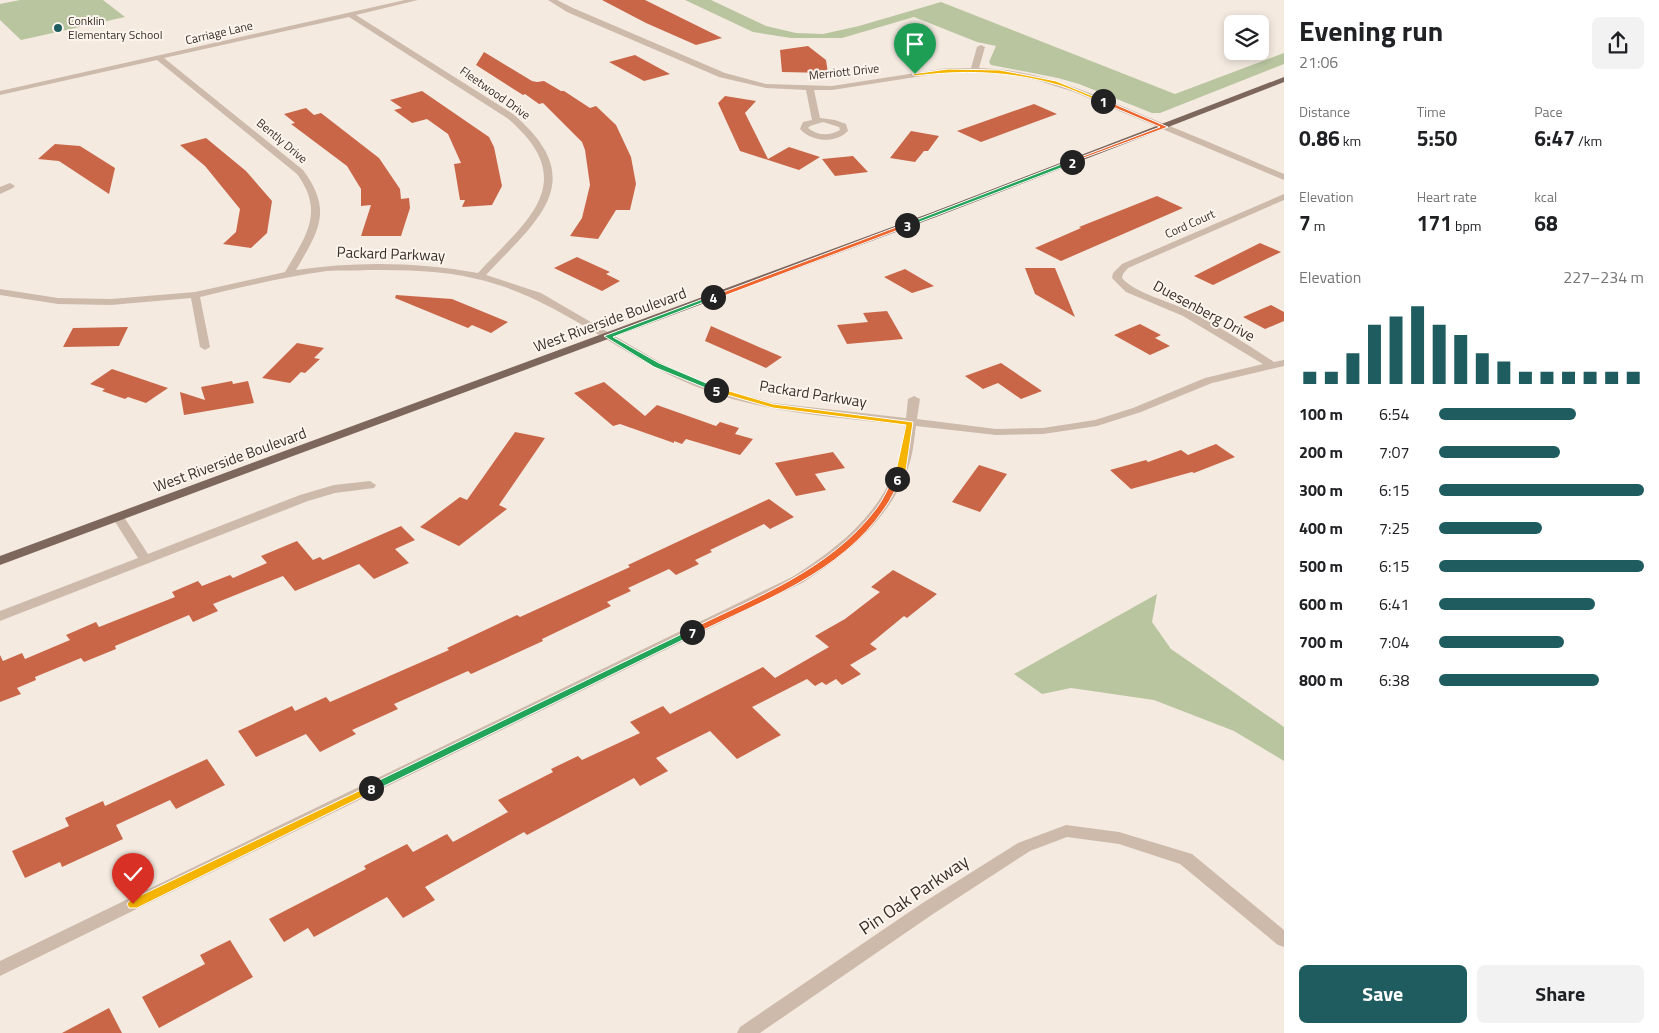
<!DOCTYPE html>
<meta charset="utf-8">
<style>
:root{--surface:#fff;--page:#f2f2f2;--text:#202124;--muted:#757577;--accent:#1e5c5f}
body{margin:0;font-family:"Titillium Web",sans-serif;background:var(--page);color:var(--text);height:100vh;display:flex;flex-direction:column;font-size:19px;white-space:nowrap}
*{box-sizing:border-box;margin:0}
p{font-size:16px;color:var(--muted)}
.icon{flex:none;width:28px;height:28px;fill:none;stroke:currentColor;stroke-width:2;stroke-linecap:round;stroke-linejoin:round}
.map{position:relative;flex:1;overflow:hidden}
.side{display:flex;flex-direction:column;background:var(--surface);width:375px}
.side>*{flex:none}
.buttons{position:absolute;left:1224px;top:15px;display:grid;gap:10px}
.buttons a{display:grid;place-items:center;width:45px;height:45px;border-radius:8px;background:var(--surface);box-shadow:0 2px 8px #0003;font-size:25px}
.pin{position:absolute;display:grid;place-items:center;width:42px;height:42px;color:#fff;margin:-51px -21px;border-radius:50% 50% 50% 0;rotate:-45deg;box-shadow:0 0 5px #0007}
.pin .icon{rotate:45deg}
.km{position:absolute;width:25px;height:25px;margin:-12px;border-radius:50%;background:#222;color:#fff;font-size:14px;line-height:25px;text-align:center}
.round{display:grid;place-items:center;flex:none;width:52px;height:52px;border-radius:8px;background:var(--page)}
.summary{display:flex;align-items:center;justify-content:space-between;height:85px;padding:0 15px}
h1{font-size:28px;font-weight:700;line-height:38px}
.figures{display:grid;grid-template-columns:repeat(3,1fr);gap:8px;height:85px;padding:5px 15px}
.figures div{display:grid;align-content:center}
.figures b{font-size:21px;font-weight:700}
.figures small{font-size:14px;font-weight:400}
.figures p{font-size:14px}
.chart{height:140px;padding:10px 15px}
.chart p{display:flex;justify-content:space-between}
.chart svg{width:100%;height:90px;margin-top:5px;stroke:var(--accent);stroke-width:6}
.button{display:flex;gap:10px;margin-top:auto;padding:10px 15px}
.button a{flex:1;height:58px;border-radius:8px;background:var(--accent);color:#fff;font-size:20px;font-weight:700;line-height:58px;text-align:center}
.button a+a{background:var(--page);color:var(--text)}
ul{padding:0 15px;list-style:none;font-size:16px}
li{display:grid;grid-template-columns:80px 60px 1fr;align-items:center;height:38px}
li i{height:12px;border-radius:6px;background:var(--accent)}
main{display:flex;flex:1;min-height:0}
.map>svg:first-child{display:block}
</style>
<main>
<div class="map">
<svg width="1284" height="1033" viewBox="0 0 1284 1033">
<rect width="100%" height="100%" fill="#f4eae0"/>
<!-- green -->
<path fill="#b9c59f" d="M20,0H103L125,17L21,40L0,20V4Z
M685,0H711L766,26L796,33L823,34L859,26L941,2L1175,94L1284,53V64L1160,113H1152L1079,84L1058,78L991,65L989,62L996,46L977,42L914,17L842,38H791L753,32Z
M1157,594L1152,622L1171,649L1284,727V761L1234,731L1154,700L1071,688L1042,694L1014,674Z"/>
<!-- building -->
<path fill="#ca6648" d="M602,0H645L722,38L696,45L646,23Z
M808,46L826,60L828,73L782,72L780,50Z
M484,52L532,81L537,82L544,81L561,91H564L590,108L596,106L616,125L631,157L636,184L630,210H616L598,239L570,236L582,218L590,185L585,150L582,142L543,103L539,104L525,94L523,95L476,65Z
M635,55L670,74L644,81L609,62Z
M422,91L489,137L494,147L502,186L492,205L462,207L465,200H460L454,164L461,163L448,134L427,119L412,123L394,110L402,108L390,100Z
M725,96L756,101L745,113L768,159L789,147L820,157L799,170L740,151L718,103Z
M1034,104L1057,114L981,142L957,131Z
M306,108L314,115L321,113L379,158L400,189L401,199L409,198L410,208L401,236H361L371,205L361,206V189L347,166L291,124L295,123L284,114Z
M911,131L939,136L928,151H924L915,162L890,158Z
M206,138L246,171L272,201L267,233L251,248L223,244L236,232L240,209L205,166L180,145Z
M55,144L80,146L115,168L109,194L59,161L38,159Z
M853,156L868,172L835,176L822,159Z
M1157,196L1183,208L1061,261L1035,248L1081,228L1079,227Z
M1260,243L1281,252L1213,285L1194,276Z
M577,257L610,272L606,274L620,281L602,291L554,268Z
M1025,268H1055L1075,317L1035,294Z
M905,269L934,286L912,293L884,277Z
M396,295L452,299L508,322L491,333L472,325L468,328L395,298Z
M1271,305L1284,312V321L1265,329L1243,317Z
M887,311L903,339L847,344L837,325L868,322L863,313Z
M1140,324L1161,335L1155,338L1170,346L1150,355L1114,335Z
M711,326L782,357L766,368L705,341Z
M128,327L119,346L63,347L73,328Z
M297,343L324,348L314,358L320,359L305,373L301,372L290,383L262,378Z
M1001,363L1042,391L1021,399L998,383L983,389L965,376Z
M112,369L168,388L146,403L128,397L125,399L102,391L105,389L90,384Z
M232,381L233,384L248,381L254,403L184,415L180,392L205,400L201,387Z
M604,382L645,416L657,405L716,426L720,422L739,428L735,434L753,439L740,455L686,439L682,444L674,441V443L620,424L613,426L574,393Z
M515,432L545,438L499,505L507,509L459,546L420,527L460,497L467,500Z
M1216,444L1235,457L1194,473L1192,472L1131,489L1110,470L1146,460L1148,462L1181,450L1188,455Z
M833,452L845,468L815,474L826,490L796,496L775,463Z
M979,465L1007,474L980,512L952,502Z
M769,499L794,517L770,529L764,524L710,550L712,552L695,560L699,564L676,575L669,569L628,588L631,591L607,602L611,606L542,639L543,641L471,674L468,671L394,704L398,709L352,730L356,734L320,752L306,734L256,757L238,731L292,706L295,711L326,697L330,702L449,650L447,648L517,615L520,617L630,567L628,565Z
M401,526L415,540L395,549L409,563L374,579L359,564L295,591L283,576L213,604L218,611L193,622L189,615L115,646L116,649L84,662L81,658L35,677L36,680L17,688L21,694L0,702V655L3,661L22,653L25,659L70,640L66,635L96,622L99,627L175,597L172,592L198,581L202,586L230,575L233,578L267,563L261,556L297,541L313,560L320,557L323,560Z
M893,570L937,594L907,618L904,616L870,644L877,649L850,665L861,674L842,685L836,679L826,685L822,682L815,686L807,679L752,707L781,735L737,759L710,731L656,758L668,771L640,786L634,778L527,835L524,832L425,887L435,900L403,918L387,897L314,937L308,928L284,942L269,919L366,869L364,866L407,844L413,852L447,834L453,842L508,812L498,800L553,772L551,769L578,756L582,760L640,733L630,722L663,706L670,714L763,667L775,678L829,647L815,636L845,619L880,592L871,587Z
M207,759L225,785L176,809L170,800L116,825L123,839L62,867L60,862L25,878L12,851L69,826L65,818L103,801L105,806Z
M230,940L253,977L159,1028L142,997L205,964L200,955Z
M109,1008L122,1033H62Z"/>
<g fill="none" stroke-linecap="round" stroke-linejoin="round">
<!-- minor -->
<path fill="#cdbaab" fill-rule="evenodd" d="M405,0H418L356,15L513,114C592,181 537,220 486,275L541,293L661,363L693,378L732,392L773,403L906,418L908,399L914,396L920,399L917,419L996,429L1043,428L1095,420L1133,408L1205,378L1263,364L1183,316L1126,292L1112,278L1113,273L1122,264L1284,194V200L1128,268L1123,274L1122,278C1134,293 1172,302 1191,312C1220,327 1247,344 1274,362L1284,360V366L1212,383L1141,412L1097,426L1043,434L996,435L916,426C914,440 913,455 908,468C890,519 846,555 802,583L0,976V961L792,577C835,550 876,518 895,470C901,456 903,440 905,425C830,416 753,413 683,381C613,350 553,296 477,279C441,270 405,270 368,270C354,271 340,270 327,271C284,277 242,287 200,297L210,347L205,350L200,347L191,298L111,305L58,304L0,295V289L58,298L111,299L195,292L285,272C306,236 325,212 297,174L157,60L0,95V91ZM349,17L507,118C583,182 526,221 478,273C418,262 356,261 296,270C319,230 333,211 303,170L164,58Z
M548,0H557L573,8L725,73L766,84L832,86L948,68H971L977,47L981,45L985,47L979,68C1040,69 1095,95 1150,118C1195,136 1239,155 1284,174V180L1074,92L1036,80L1000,73L948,72L832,90H814L820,118L835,120L846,124L848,131C835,144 812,142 800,129L803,122L812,120L806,90L766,88L719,77L567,12ZM823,122L839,127L840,130C829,136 818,136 808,128L810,126Z
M10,183L15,186L13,188L0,194V187Z
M370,481L376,485L374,488L335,493L308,501L0,621V611L138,558L112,517L114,514H122L148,554L300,495L334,485Z
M1066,825L1119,832L1192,854L1284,930V947L1278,945L1180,864L1119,844L1067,837L1030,851L933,914L760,1033H737L740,1027L921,904L1018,843Z"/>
<!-- primary -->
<path fill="#7d665b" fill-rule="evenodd" d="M1284,77V82L936,217L0,565V556L930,213Z"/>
</g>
<!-- split-1 -->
<path fill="#f5b400" stroke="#fff" d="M948,69L1000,70L1056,81L1105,101L1101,102C1085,96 1070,88 1054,84C1008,71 962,70 915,76L912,74Z"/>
<!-- split-2 -->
<path fill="#f0652b" stroke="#fff" d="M1101,100H1105L1168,127L1070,163V161L1160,127L1101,102Z"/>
<!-- split-3 -->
<path fill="#22a559" stroke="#fff" d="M1072,160L1074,163L909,226L903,225Z"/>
<!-- split-4 -->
<path fill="#f0652b" stroke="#fff" d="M907,223L909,226L716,299L710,297Z"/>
<!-- split-5 -->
<path fill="#22a559" stroke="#fff" d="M711,296L717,297L613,337L659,363L718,388V391H713L654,367L604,336Z"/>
<!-- split-6 -->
<path fill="#f5b400" stroke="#fff" d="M716,387L773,404L913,422L906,470L900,480H894L906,425L773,408L713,391L712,390Z"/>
<!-- split-7 -->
<path fill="#f0652b" stroke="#fff" d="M897,476L901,479C895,489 891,500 884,509C841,573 762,601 695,634H689V630C756,597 830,570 876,509C883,500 888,488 893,479Z"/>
<!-- split-8 -->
<path fill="#22a559" stroke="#fff" d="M692,629L695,630V634L374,791H367L366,788L367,786Z"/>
<!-- split-9 -->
<path fill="#f5b400" stroke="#fff" d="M371,785L376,788L374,791L137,908H129L127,904L129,901Z"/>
<!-- markers -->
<circle fill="#1e5c5f" stroke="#fbf5ed" stroke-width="2" cx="58" cy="28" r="5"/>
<g text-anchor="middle" stroke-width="4" stroke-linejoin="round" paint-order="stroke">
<!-- far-poi labels -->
<g font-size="12" fill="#3b2f2a" stroke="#fbf5ed" text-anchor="start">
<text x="68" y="25">Conklin<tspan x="68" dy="14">Elementary School</tspan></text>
</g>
<!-- far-street labels -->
<g font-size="12" fill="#3b2f2a" stroke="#fbf5ed">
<text transform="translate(219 33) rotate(-13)" y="4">Carriage Lane</text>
<text transform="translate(844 72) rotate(-6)" y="4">Merriott Drive</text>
<text transform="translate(495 93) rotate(35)" y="4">Fleetwood Drive</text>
<text transform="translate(282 141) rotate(40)" y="4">Bently Drive</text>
<text transform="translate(1190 224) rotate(-24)" y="4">Cord Court</text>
</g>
<!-- street labels -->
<g font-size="15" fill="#3b2f2a" stroke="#fbf5ed">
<text transform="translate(391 254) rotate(2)" y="5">Packard Parkway</text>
<text transform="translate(1204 311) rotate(28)" y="5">Duesenberg Drive</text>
<text transform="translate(610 320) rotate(-20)" y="5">West Riverside Boulevard</text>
<text transform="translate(813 394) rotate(9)" y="5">Packard Parkway</text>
<text transform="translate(230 460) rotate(-20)" y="5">West Riverside Boulevard</text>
</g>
<!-- near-street labels -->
<g font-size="18" fill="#3b2f2a" stroke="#fbf5ed">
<text transform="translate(914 895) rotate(-34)" y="6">Pin Oak Parkway</text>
</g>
</g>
</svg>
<div class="buttons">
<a><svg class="icon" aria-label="layers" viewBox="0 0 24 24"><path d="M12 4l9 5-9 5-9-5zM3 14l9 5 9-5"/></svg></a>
</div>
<div class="pin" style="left:915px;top:74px;background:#1e9e55"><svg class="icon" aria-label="arrive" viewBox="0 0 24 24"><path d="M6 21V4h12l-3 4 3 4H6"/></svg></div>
<div class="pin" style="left:133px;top:904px;background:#d93025"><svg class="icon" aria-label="check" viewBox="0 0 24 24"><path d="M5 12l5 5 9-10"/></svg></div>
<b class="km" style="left:1103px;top:101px">1</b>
<b class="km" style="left:1072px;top:162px">2</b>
<b class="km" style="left:907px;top:225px">3</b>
<b class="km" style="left:713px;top:297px">4</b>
<b class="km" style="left:716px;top:390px">5</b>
<b class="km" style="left:897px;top:479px">6</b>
<b class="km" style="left:692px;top:632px">7</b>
<b class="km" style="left:371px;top:788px">8</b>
</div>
<section class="side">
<div class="summary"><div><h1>Evening run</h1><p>21:06</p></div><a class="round"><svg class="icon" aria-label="share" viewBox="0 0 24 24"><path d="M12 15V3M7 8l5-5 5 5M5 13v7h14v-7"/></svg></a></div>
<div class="figures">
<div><p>Distance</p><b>0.86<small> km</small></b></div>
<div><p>Time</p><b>5:50</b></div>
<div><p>Pace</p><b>6:47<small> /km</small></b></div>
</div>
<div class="figures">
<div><p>Elevation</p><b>7<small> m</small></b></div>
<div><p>Heart rate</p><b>171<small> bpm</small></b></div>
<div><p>kcal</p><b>68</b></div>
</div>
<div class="chart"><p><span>Elevation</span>227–234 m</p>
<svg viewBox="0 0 160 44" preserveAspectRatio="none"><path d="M5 44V38M15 44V38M25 44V29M35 44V15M45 44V11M55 44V6M65 44V15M75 44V20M85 44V29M95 44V33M105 44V38M115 44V38M125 44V38M135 44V38M145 44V38M155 44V38"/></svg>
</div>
<ul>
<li><b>100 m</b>6:54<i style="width:67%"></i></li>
<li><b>200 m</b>7:07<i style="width:59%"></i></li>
<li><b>300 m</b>6:15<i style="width:100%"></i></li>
<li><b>400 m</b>7:25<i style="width:50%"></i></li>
<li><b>500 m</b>6:15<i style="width:100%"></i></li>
<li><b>600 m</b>6:41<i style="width:76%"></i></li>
<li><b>700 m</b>7:04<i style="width:61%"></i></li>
<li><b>800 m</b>6:38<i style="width:78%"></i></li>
</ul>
<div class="button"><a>Save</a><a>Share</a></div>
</section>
</main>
